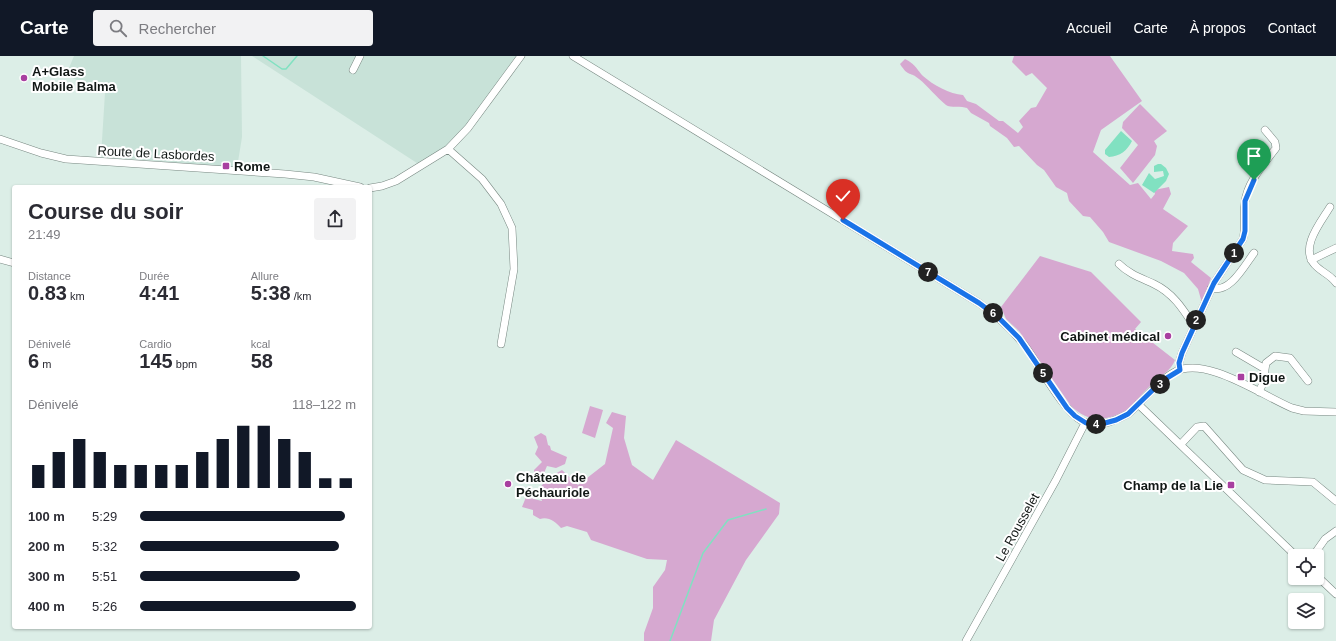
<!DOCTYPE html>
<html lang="fr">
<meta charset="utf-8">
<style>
:root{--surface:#fff;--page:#f2f2f3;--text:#2b2b33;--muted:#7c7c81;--accent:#111827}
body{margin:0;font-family:Arial,sans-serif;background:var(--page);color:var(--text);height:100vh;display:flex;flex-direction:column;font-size:15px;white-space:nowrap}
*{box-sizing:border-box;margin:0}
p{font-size:13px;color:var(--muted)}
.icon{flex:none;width:22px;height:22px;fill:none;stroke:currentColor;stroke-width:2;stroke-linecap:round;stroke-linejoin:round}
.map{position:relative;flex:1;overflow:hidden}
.sheet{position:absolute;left:12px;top:129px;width:360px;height:444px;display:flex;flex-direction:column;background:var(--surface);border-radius:4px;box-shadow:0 1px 3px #0004}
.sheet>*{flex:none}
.controls{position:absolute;left:1288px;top:493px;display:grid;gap:8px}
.controls a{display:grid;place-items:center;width:36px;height:36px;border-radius:4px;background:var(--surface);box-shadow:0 1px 3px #0004;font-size:20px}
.pin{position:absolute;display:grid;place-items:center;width:34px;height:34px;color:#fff;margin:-41px -17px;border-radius:50% 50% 50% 0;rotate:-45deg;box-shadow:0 0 4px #0007}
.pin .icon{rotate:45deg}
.km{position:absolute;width:20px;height:20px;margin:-10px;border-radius:50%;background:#222;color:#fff;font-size:11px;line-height:20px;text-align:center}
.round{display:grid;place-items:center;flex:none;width:42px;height:42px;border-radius:4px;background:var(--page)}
.head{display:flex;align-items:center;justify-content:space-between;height:68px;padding:0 16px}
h1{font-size:22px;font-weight:800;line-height:30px}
.figures{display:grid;grid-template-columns:repeat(3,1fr);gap:6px;height:68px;padding:4px 16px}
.figures div{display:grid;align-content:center}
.figures b{font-size:20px;font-weight:800}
.figures small{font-size:11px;font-weight:400}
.figures p{font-size:11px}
.chart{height:112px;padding:8px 16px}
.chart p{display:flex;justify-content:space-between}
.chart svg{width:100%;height:72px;margin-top:4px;stroke:var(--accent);stroke-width:6}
ul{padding:0 16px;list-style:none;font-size:13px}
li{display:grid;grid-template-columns:64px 48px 1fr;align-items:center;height:30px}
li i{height:10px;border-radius:5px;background:var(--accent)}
header{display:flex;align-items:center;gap:24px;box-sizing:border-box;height:56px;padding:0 20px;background:var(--accent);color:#fff}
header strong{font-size:19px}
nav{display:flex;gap:22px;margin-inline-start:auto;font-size:14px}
.search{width:280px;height:36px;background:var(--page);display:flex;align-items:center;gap:10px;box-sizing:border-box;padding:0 14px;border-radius:4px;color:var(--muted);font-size:15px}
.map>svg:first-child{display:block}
</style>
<header>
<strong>Carte</strong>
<div class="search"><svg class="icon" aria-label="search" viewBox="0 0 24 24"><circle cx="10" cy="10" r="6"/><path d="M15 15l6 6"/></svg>Rechercher</div>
<nav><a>Accueil</a><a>Carte</a><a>À propos</a><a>Contact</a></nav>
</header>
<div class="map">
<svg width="1336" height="585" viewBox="0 0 1336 585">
<rect width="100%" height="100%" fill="#dceee7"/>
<!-- built -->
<path fill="#c8e2d8" d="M74,0H241L242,81L237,112L101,100L105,37L66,19Z
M252,0H516L476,57L458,80L443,94L420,109Z"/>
<!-- green -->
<path fill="#d6a8d0" d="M1014,0H1110L1142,45L1101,74L1093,96L1130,129L1138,127L1151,143L1155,138L1154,134L1169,131L1171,138L1163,153L1188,170L1173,187L1172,195L1193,198L1194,202L1191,206L1211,222L1202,247L1198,233L1184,217L1161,205L1109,186L1103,176L1090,161L1083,160L1069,145L1067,137L1056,131L1044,114L1037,109L1019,90L1014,91L1007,82L990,70L989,67L971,57L967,52C962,50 950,52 946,49C936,41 928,30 919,23C910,15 909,22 900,8L905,3C916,9 915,11 923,20C933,29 950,38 963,39L967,45L976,48L999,65H1003L1018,77L1023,71L1019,65L1031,52L1036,51L1047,32L1032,17L1026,20L1012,6Z
M1140,48L1167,75L1154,85L1157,90L1155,99L1133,127L1120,112L1138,89L1122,72L1123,66Z
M1040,200L1091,216L1141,266L1135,273L1175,304C1172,314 1159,321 1151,329C1143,336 1136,346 1128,353C1124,357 1118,358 1114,360C1096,366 1084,362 1071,350L1019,275L1006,263L1001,251Z
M590,350L603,354L595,382L582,377Z
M612,356L626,360L624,382L632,409L653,424L676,384L780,447L779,458L746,504L714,564L711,585H644V577L653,552V531L665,514L667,504L647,503L591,484L587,476L567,470L561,472C556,466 548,460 540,463L533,459V454L522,451L526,441L542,445L538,434L548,422L562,414L578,429L605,408L613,372L606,367Z
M541,377L546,380L548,389L550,390L551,394L567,401L565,408L556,412L547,410L544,417L535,422L534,414L542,406L535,398L538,391L534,381Z"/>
<!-- water -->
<path fill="#81e1c1" d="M1121,75L1132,85C1127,95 1120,100 1109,101L1105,98V94Z
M1158,108H1161L1166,112L1169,118L1166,125L1154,137L1142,129L1149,117L1155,123L1164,120L1163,115L1154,116V110Z"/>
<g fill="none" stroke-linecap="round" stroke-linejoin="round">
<!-- stream -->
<path stroke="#81e1c1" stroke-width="1.5" d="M263,0L282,13H286L297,0
M670,585L703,497L728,464L766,453"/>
<!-- minor casing -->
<g stroke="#778781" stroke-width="8">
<path id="minor" d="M573,0L979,247C996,259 1012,273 1025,290C1039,309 1063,355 1082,365C1096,373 1115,365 1128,358C1143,345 1156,327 1173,317C1204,298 1261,339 1292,352L1304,355L1336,356
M353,14L360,0
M0,83L41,97L66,103L285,118L314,121L360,131
M448,93L482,123L501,148L512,172L514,213L501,288
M370,132L382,130L396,125L448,93L468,72L521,0
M1330,151C1321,166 1299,192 1315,209C1321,216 1331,219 1336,227
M0,203L14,207
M1311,204L1336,192
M1119,208C1129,218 1141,222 1154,228C1173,237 1183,253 1194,270
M1211,232C1230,238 1244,210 1254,197
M1236,296L1265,313
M1180,314L1179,307L1182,297L1214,227L1243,183C1246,171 1243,159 1245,146C1247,126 1265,107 1276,92L1275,86L1265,74
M1259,336L1263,327L1266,307L1275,300L1290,302L1308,325
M1138,348L1296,500
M1181,388L1197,371L1204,370L1243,414L1265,424L1313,426L1336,445
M1313,500L1325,483L1336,475
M1317,520L1336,538
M966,585L1056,424L1085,367"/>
</g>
<!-- minor -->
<use href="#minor" stroke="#fff" stroke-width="7"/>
</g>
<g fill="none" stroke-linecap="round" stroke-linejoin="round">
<!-- route casing -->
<g stroke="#fff" stroke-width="8">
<path id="route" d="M843,164L979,247L998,261L1019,282L1067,352L1075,360L1086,367H1105L1116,364L1128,358L1162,325L1180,314L1179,307L1182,297L1214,227L1243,183L1245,175V145L1254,124"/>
</g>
<!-- route -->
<use href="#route" stroke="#1a73e8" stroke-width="5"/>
</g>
<!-- markers -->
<g fill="#a83fa0" stroke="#fff" stroke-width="1.5">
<circle cx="24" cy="22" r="4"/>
<rect x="222" y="106" width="8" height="8" rx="2"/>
<circle cx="1168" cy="280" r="4"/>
<rect x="1237" y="317" width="8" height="8" rx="2"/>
<circle cx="508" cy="428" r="4"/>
<rect x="1227" y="425" width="8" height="8" rx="2"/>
</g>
<g text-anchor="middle" stroke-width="4" stroke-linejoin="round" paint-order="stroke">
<!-- poi labels -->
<g font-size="13" font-weight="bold" fill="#111715" stroke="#fff" text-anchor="start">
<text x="32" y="20">A+Glass<tspan x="32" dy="15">Mobile Balma</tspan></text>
<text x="234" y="115">Rome</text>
<text x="1160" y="285" text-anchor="end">Cabinet médical</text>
<text x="1249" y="326">Digue</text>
<text x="516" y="426">Château de<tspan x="516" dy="15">Péchauriole</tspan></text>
<text x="1223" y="434" text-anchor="end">Champ de la Lie</text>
</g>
<!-- street labels -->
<g font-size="13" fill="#111715" stroke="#fff">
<text transform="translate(156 97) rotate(3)" y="5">Route de Lasbordes</text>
<text transform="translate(1017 471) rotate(-61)" y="5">Le Rousselet</text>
</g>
</g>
</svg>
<div class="controls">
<a><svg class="icon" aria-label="locate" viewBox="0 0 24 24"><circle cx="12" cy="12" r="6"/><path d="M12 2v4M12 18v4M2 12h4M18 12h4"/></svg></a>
<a><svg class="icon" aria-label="layers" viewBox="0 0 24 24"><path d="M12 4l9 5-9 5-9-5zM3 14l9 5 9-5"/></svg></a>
</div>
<div class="pin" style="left:1254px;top:124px;background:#1e9e55"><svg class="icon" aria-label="arrive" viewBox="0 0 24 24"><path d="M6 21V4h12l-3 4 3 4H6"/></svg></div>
<div class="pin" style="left:843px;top:164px;background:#d93025"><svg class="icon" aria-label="check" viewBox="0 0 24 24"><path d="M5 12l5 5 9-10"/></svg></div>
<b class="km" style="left:1234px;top:197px">1</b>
<b class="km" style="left:1196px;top:264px">2</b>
<b class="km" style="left:1160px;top:328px">3</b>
<b class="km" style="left:1096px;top:368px">4</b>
<b class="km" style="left:1043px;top:317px">5</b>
<b class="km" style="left:993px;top:257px">6</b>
<b class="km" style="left:928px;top:216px">7</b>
<section class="sheet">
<div class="head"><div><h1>Course du soir</h1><p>21:49</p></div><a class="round"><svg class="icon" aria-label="share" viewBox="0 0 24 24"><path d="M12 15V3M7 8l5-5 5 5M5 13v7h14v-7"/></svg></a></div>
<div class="figures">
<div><p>Distance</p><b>0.83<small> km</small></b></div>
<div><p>Durée</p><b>4:41</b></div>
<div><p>Allure</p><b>5:38<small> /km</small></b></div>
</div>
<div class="figures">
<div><p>Dénivelé</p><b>6<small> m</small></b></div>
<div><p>Cardio</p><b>145<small> bpm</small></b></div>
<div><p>kcal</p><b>58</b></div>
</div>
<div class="chart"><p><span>Dénivelé</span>118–122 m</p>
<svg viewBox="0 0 160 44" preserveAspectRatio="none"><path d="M5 44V30M15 44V22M25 44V14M35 44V22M45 44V30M55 44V30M65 44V30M75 44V30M85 44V22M95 44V14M105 44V6M115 44V6M125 44V14M135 44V22M145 44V38M155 44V38"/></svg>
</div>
<ul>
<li><b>100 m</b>5:29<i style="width:95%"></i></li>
<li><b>200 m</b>5:32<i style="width:92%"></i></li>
<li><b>300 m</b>5:51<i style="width:74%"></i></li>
<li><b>400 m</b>5:26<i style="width:100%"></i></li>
</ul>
</section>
</div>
